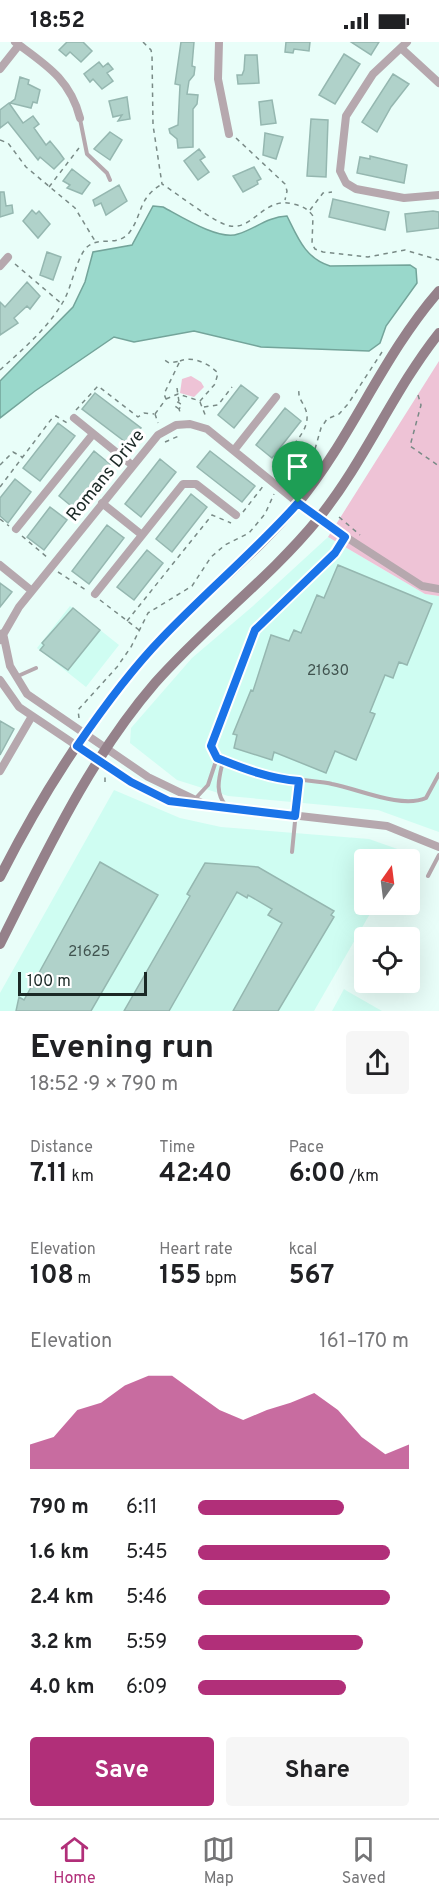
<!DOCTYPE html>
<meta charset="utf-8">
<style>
:root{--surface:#fff;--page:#f6f6f6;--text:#202124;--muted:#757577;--line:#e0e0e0;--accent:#b12f79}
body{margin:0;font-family:Overpass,sans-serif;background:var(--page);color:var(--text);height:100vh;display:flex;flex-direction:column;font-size:22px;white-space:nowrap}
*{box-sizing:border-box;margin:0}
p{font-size:20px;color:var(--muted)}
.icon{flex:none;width:33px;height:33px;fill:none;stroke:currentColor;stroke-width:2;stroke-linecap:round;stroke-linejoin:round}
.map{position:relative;height:969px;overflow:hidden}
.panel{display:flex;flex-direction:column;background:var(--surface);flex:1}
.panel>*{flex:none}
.needle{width:39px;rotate:14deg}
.buttons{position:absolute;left:354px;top:807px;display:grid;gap:12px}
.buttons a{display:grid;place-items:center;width:66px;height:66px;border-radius:6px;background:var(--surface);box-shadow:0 6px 24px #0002;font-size:30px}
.scale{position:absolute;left:18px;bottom:15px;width:129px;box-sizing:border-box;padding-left:6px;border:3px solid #1b2926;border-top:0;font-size:16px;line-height:21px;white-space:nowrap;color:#1b2926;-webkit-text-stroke:4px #fff;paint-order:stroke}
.pin{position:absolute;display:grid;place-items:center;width:51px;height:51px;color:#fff;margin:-62px -26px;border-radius:50% 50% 50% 0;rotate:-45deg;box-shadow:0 0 6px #0007}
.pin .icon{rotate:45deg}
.round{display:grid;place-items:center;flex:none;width:63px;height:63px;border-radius:6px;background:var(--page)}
.summary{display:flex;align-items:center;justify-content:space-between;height:102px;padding:0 30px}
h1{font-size:33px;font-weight:700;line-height:45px}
.stats{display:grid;grid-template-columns:repeat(3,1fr);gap:9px;height:102px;padding:6px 30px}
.stats div{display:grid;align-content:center}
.stats b{font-size:26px;font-weight:700}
.stats small{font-size:16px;font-weight:400}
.stats p{font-size:16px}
.chart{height:168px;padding:12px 30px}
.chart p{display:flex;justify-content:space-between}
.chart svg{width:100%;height:108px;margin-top:6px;fill:var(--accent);opacity:.7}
.button{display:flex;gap:12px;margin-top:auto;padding:12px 30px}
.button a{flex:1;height:69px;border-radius:6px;background:var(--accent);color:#fff;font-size:24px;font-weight:700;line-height:69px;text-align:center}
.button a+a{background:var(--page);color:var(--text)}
ul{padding:0 30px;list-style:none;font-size:20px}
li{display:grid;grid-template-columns:96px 72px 1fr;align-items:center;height:45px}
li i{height:15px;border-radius:8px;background:var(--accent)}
.status{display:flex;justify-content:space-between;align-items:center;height:42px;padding:0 30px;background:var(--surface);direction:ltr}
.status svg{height:16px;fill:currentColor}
.dock{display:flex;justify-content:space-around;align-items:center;height:84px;border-top:2px solid var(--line);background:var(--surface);font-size:16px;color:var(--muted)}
.dock a{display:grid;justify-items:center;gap:3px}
.dock .active{color:var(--accent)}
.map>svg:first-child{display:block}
</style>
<div class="status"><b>18:52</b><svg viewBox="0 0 49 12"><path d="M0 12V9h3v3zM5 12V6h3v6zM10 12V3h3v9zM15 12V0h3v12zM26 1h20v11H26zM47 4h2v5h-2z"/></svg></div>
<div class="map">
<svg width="439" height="969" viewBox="0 0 439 969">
<rect width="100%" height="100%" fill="#e9fef9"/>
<!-- built -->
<path fill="#cffdf2" d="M328,495L425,552L439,554V790L378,768L228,754L177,738L130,701L131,686L192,616L253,564Z
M70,564L119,603L86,645L37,606Z
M114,748L180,776L221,785L369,797L406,810L401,817L364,818V862L375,863L314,969H0V951Z
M344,947L347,949L382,969H332Z"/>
<!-- green -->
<path fill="#eec3d6" d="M439,319V554L425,552L328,495Z
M191,334L201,340L204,345L194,355L180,351L182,337Z"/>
<!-- water -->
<path fill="#99d8cb" stroke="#73a49a" stroke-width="1.5" d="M153,164L163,165C180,174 219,199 238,192C255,187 267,175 287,174C298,196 305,216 330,224L410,223L416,227L417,241L386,284L380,301L369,309L261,305L194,289L134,300L114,295L35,349L0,376V339L73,265L85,240L93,210L132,203Z"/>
<!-- building -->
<path fill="#b0d2ca" stroke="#95b7b0" stroke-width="1.5" d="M67,0H83L92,9L81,20L70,10L66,14L59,8Z
M181,0H194L192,24L195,25L194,33L189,39L187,52L198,53L197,62L193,67V105L178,106L177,97L170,91L169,87L178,83L180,43L175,42Z
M286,0H310L309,9L294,7L293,11L285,10Z
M351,0H379L371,13Z
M344,12L360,22L335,62L319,53Z
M245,13H257L259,41L238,42L237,33H242L244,28Z
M99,20L103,25L108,21L113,27L107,31L113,39L102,47L93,37L90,40L84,32Z
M393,32L409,42L391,65L377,90L362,80Z
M20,35L29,38L28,42L40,48L37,61L33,60L31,66L10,61L15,57Z
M127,55L130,77L118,79L122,73L113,75L109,59Z
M272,58L276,81L261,83L259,60Z
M9,61L23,81L33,74L39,82L34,86L46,103L50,99L59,110L64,117L54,127L40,115L38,118L8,80L0,86V68Z
M311,77L328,78L326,135L307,134Z
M110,90L122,98L110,118L94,107Z
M265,91L283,95L276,117L263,113Z
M199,107L205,115L200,118L209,130L198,138L184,119Z
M370,114L407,123L404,141L357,131L360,115L370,117Z
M254,125L261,137L257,139L258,142L243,150L233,134Z
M72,127L90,141L82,152L67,146L70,143L63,139Z
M119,143L127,159L106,173L101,161L95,164L93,158Z
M0,150H4L6,164L12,163L13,171L0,175Z
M333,157L389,170L385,188L329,175Z
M32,168L36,172L39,169L50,182L38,196L23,179Z
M433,169L439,170V186L407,190L405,172Z
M47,210L61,215L53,238L40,233Z
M27,240L40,254L30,267L27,264L14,276L18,281L0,293V260L5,265Z
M241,343L258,356L234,386L218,373Z
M95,351L141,386L128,402L82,367Z
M285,366L301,379L272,416L256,403Z
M58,381L75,394L40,439L23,426Z
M94,409L110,422L75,467L59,454Z
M210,409L255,444L242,460L197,425Z
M160,417L176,430L141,475L125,462Z
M15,437L31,450L8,481L0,474V456Z
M191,452L207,465L172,510L156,497Z
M50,465L67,478L44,508L27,495Z
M107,483L124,496L89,542L72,529Z
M147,508L163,521L134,558L117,545Z
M338,523L432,562L407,623L399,620L393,636L385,633L370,670L375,672L356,718L335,709L326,731L274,710L272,718L234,706L237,693L233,692L251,648L253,649L271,593L289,599L294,588L301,591L317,553L324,556Z
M0,541L12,550L0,565Z
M73,566L100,588L68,628L40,608L44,603L42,601Z
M0,679L14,687L0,713Z
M100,820L158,853L91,969H16L19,955L24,958Z
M205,821L258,825L334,869L331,873L334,875L278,969H233L282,881L268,873L272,867L248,853L247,856L237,850L169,969H124L190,854L187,852Z"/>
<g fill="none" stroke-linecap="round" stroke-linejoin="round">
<!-- path -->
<path stroke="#798a86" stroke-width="1.5" stroke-dasharray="4.5 4.5" stroke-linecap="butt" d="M143,0L151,8L152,13L153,83L162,142C178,152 214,181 230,184C254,188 264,154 293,162C302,164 307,166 313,174L312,202L315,207L323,210L368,215L405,208L439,218
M236,96L285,142L287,149L285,158
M0,98L8,101L26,125L75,166L95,199
M49,145L79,106
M310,168L323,151L332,150
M15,222L62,262
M0,328C22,308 48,286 63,260C72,245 76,216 87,205C99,194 117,205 129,191C143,173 137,157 162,142
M177,346L179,360
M418,353L421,363L410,404L439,424
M166,357L178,352L200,359L215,342L218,331C208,321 193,314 180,319
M200,360L206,375
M204,365L218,363L232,345
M179,367L175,364L178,360L182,363L179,367L181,373
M76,368L98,344L138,375L144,371L154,372
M155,372L166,357L164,352L180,319L169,321L163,317
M155,372L158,381
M165,400L181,393
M0,423L13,410L22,415
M273,428L287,416L285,413C296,399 313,384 305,366C302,359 298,356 299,348
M285,438L306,425L313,414L321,386L327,377L339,372L348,362L382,310
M0,445L53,375L56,374L67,381
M243,470L264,443
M339,475L360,493
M0,477L9,484
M22,494L48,516
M58,530L86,548
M100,558L139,588
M127,579L212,473L231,481
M79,676L78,668L117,625L131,605L148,571L192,544L211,515L225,503L249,491L265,472L274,452
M105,740V735"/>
<!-- service -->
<path stroke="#b6a8ae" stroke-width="4" d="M80,77L87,112L107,131L110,138
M345,495L335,511L255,588L213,698C203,734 311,737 332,742C359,747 401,767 426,756L439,732
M18,634L36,626
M223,719C219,736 214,751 227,765
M195,757L208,743L217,716
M292,810L299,739
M428,834L439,813"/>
<!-- minor -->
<path stroke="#b6a8ae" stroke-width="8" d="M15,0C46,23 70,37 80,76
M219,0L218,37L229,92
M407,0L373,32L346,74L340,129L346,141L356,147L404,156L439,153
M402,7L439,41
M0,27L19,3
M0,224L8,215
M74,376L132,423
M235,407L276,355
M102,461L142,493
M16,487L93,392
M0,523L32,549
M95,552L183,442H196L236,473
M3,591L10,624L27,652L148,735L204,762
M0,598L19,565L158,393L176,383L190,382L207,387L318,477L422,544L439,547
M0,638L19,665L131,740L169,759L387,784L439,805
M0,729L32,674"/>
<!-- secondary -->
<path stroke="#95818a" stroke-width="10" d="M0,835C43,750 95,668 160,598C204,551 257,511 298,461C352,395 383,313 439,249
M0,902C46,811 88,719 155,641C206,583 269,537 318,477C365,419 393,349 439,291"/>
</g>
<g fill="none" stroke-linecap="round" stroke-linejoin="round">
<!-- route casing -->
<g stroke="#fff" stroke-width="12">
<path id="route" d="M298,461L345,495L335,511L255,588L211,704L217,716C244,727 271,737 299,739L295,774L169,759L131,740L77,704C103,666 130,629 162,596C206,550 255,509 298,461Z"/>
</g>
<!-- route -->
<use href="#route" stroke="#1a73e8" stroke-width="8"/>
</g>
<g text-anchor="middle" stroke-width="6" stroke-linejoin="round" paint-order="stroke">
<!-- number labels -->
<g font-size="15" fill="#40534f">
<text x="328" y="633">21630</text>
<text x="89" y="914">21625</text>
</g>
<!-- street labels -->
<g font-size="18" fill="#1b2926" stroke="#fff">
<text transform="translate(105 433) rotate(-51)" y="6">Romans Drive</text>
</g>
</g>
</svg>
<div class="buttons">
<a><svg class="needle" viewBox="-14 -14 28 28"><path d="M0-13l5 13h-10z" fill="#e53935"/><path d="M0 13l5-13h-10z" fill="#757577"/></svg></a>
<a><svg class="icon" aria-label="locate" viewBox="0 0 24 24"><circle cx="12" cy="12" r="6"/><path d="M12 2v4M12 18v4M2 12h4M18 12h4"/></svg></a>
</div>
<div class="scale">100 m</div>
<div class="pin" style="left:298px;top:461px;background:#1e9e55"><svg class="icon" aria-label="arrive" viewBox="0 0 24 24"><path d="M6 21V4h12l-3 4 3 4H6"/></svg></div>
</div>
<section class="panel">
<div class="summary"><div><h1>Evening run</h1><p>18:52 · 9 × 790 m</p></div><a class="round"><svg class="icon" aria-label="share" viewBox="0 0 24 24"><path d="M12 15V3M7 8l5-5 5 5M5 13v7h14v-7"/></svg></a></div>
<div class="stats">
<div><p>Distance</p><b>7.11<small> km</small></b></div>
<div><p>Time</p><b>42:40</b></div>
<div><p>Pace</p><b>6:00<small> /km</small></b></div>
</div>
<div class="stats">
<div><p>Elevation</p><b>108<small> m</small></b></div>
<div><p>Heart rate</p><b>155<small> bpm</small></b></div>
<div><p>kcal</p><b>567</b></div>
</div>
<div class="chart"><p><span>Elevation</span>161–170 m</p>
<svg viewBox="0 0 160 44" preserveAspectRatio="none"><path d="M0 44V34L10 31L20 20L30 17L40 10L50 6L60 6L70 13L80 20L90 24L100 20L110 17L120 13L130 20L140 31L150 38L160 34V44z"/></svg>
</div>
<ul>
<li><b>790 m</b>6:11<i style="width:69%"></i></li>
<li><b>1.6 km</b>5:45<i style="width:91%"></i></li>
<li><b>2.4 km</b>5:46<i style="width:91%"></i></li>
<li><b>3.2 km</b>5:59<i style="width:78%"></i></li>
<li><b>4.0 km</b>6:09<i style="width:70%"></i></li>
</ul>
<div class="button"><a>Save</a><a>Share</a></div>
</section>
<nav class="dock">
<a class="active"><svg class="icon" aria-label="home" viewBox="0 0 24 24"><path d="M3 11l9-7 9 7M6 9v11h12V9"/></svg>Home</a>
<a><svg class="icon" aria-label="map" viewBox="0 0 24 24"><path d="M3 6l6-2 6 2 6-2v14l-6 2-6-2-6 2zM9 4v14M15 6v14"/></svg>Map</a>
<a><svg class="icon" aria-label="saved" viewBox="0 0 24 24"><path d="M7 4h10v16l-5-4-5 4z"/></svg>Saved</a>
</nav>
